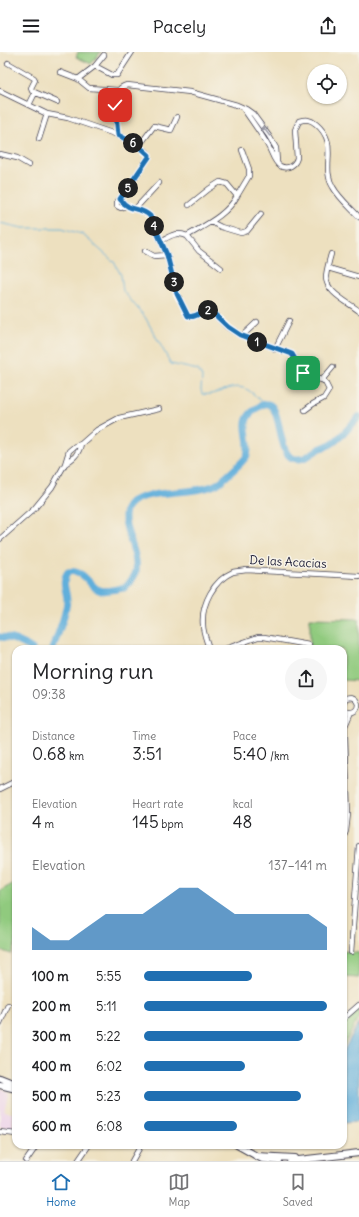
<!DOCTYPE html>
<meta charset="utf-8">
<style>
:root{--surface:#fff;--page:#f6f6f6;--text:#202124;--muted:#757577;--line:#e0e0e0;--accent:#1f6fb2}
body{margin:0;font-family:Delius,sans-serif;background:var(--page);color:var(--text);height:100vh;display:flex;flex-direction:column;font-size:15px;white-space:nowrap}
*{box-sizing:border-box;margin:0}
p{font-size:13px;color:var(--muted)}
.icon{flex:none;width:22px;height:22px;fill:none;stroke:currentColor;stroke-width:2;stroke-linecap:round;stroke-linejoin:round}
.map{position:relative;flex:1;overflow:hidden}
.sheet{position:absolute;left:12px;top:593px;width:335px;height:504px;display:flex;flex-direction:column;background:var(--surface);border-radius:12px;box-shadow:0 1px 3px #0004}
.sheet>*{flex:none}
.tools{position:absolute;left:307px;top:12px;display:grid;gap:8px}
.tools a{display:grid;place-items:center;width:40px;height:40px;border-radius:50%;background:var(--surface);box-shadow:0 1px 3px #0004;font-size:20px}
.pin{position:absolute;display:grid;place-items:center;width:34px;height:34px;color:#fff;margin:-17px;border-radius:8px;box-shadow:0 2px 6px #0006}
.km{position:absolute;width:20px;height:20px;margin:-10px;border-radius:50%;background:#222;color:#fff;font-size:11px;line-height:20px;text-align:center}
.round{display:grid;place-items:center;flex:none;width:42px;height:42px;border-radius:21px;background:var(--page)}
.headline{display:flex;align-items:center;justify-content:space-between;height:68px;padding:0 20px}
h1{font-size:22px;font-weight:600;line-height:30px}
.figures{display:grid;grid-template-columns:repeat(3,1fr);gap:6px;height:68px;padding:4px 20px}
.figures div{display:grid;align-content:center}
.figures b{font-size:17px;font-weight:600}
.figures small{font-size:11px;font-weight:400}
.figures p{font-size:11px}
.chart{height:112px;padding:8px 20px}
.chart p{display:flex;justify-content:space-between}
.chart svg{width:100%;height:72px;margin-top:4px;fill:var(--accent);opacity:.7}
ul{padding:0 20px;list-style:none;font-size:13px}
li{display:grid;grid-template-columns:64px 48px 1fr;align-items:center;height:30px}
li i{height:10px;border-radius:5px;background:var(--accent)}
header{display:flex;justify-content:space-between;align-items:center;height:52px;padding:0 20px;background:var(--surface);font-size:18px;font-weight:600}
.tab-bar{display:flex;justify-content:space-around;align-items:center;height:56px;border-top:1px solid var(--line);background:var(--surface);font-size:11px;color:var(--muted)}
.tab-bar a{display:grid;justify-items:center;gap:2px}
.tab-bar .on{color:var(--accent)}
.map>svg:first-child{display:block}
</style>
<header><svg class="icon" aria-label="menu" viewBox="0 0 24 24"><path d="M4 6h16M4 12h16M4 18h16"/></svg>Pacely<svg class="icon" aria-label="share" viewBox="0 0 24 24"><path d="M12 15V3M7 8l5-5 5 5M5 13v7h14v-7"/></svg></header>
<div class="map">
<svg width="359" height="1109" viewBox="0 0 359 1109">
<rect width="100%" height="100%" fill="#f7f3e8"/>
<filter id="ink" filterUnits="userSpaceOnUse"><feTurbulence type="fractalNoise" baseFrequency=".025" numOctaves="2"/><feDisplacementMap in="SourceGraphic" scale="8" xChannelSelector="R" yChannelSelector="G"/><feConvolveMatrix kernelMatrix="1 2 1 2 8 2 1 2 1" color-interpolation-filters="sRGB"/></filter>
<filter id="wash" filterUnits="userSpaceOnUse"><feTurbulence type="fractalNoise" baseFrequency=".012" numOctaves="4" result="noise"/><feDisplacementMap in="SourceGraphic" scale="16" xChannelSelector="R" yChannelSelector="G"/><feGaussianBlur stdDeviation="0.9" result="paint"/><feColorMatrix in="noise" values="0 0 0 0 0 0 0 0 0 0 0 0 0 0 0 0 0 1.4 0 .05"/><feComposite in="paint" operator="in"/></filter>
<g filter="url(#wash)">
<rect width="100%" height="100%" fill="#ede0bf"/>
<!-- built -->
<path fill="#ecd1ea" d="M0,1036L9,1040L4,1059L14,1061L13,1076L0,1075Z"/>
<!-- green -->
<path fill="#90ca7e" stroke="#59765c" d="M78,0H101L91,12L76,5Z
M310,566L359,567V629L343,628V597H310Z
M16,830V891L11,902L0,898V839Z
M343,899L359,901V926L343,925Z
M359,955V965L343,995V970Z"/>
<!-- water -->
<path fill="#61afdb" stroke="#42688b" d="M359,970V1070L343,1071V1000Z"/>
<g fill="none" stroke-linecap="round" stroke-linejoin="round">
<!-- stream -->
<path stroke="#61afdb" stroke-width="1" d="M0,171L23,176H62L82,182L114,210L121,223L123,239L145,265L171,312L198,318L202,325L201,338L202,342C218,345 232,329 248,338C255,342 261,350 267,355"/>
<!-- river -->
<path stroke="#61afdb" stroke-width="7" d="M0,585C12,585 23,591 32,597
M53,597C57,581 67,564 67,547C66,537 61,529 68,520C85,517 87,532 99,538C106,541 117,536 124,536C129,531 135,526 136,519C140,500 117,470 128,454C140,436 196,444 217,432C222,429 243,410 246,405C247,404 248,399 248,397C249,378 237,368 260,354C283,340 276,399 292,406C304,410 310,402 319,397C323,395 327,394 331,392C341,386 350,374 359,365"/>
</g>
</g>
<g filter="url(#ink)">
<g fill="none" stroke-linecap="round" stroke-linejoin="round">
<!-- minor casing -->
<g stroke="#403e4f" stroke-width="6">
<path id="minor" d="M8,11L34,26L35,28L31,36L32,39L57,50
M95,14L104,3
M60,20L78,27
M117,38L89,36L78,27L95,14L112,23H117L132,0
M0,39L47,62L68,66L118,83L146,99L149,103V105L120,147C130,161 140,154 150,164L167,203L177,242L188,264C197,267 201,257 210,258L227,275L240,283L292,302L306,324L322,328L325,330L329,338L324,346L313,352L305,358
M29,53L35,41
M243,56C251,68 260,80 267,92C272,100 273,109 280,114C288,118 295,113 297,106L295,78L299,69C306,67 310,67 316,72C340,92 320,114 333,135C339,146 351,156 359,165
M118,83C117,68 107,38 127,33L190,40L237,53L246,57L253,62L269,84L276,96L277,110
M39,87L47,62
M139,94L154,74L171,78L177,65
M0,102L17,106L29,113
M237,144L249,124V117L242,98
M120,147L117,150V154L121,156L125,154
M135,157L159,131
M211,170L221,175L241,181L247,179L261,162
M187,184L199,199L221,216
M161,189C170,184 177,179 187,184C205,173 227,163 237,144L227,132L220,130L209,137L189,153
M145,199L154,204L167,203
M331,202C329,209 327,216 326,224C325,240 348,250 359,259
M328,216L359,225
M242,284L257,270
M275,297L289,269
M322,328L333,315
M65,412C73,407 79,402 81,392
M0,487L34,457L52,435L65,412L69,399L75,394L81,392L97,378L119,366L159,357
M209,597C207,589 203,581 203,573C201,552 214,528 233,520C237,519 242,519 246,518L359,524
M225,597L258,585H264L309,593
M343,651L346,646C352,644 356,646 358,652C358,658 354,661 348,660L343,656
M345,674L351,660
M0,737L16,729
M343,787L346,779L348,762L344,657
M351,900L359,794
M343,967L359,953
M0,971L8,953
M0,1080L16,1082
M26,1109L37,1093
M78,1109L89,1093
M132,1109L141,1093"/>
</g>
<!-- tertiary casing -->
<g stroke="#403e4f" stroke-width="8">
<path id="tertiary" d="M0,1026L10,1030L16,1031
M0,1033L16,1037
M237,1093L262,1107L279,1109
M256,1104L295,1106
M290,1109L359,1101"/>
</g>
<!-- minor -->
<use href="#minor" stroke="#fff" stroke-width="4.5"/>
<!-- tertiary -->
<use href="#tertiary" stroke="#fff" stroke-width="6"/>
</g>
<!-- one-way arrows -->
<defs><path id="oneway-shaft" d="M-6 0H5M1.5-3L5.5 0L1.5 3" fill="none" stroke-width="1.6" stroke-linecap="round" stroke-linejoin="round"/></defs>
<use stroke="#9c9ca7" href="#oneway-shaft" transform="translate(266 79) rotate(-126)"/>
</g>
<g fill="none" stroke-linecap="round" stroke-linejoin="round" filter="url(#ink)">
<!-- route casing -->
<g stroke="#fff" stroke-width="8">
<path id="route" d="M115,53L118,83L139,94L149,103V105L120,147C130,161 140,154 150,164L167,203L177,242L188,264C197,267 201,257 210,258L228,275L240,283L292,302L303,321"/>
</g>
<!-- route -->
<use href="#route" stroke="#1f6fb2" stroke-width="5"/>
</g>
<g text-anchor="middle" stroke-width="3" stroke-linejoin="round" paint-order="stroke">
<!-- street labels -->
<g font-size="12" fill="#22223b" stroke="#f7f3e8">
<text transform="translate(288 510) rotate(3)" y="4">De las Acacias</text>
</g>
</g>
</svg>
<div class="tools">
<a><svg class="icon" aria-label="locate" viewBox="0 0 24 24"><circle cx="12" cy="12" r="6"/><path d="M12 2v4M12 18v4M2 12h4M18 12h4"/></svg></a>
</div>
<div class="pin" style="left:303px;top:321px;background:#1e9e55"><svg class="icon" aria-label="arrive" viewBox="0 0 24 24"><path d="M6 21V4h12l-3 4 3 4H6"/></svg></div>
<div class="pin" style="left:115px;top:53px;background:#d93025"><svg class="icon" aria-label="check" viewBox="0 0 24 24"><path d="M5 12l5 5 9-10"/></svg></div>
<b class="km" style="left:257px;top:290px">1</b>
<b class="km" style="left:208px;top:258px">2</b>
<b class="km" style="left:174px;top:230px">3</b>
<b class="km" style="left:154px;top:174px">4</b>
<b class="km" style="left:128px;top:136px">5</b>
<b class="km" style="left:133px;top:91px">6</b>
<section class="sheet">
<div class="headline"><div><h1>Morning run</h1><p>09:38</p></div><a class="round"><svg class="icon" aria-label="share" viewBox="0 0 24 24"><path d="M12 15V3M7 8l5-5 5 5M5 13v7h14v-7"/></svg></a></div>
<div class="figures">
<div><p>Distance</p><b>0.68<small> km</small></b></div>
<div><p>Time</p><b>3:51</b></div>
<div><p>Pace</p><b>5:40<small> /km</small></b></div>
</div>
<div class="figures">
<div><p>Elevation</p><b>4<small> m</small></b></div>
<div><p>Heart rate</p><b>145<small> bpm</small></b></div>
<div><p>kcal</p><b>48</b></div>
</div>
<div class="chart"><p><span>Elevation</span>137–141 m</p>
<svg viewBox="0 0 160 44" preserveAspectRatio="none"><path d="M0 44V30L10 38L20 38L30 30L40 22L50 22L60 22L70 14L80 6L90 6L100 14L110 22L120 22L130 22L140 22L150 22L160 30V44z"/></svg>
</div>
<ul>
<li><b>100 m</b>5:55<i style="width:59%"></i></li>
<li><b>200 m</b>5:11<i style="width:100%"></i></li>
<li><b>300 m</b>5:22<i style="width:87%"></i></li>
<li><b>400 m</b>6:02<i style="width:55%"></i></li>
<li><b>500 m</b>5:23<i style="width:86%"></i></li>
<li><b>600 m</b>6:08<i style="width:51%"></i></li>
</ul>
</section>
</div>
<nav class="tab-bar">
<a class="on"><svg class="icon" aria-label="home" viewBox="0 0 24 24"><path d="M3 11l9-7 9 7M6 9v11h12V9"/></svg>Home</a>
<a><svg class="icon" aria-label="map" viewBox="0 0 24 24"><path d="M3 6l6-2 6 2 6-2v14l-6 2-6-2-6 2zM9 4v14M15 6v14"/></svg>Map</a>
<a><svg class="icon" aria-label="saved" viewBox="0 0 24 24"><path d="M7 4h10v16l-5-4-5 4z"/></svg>Saved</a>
</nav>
